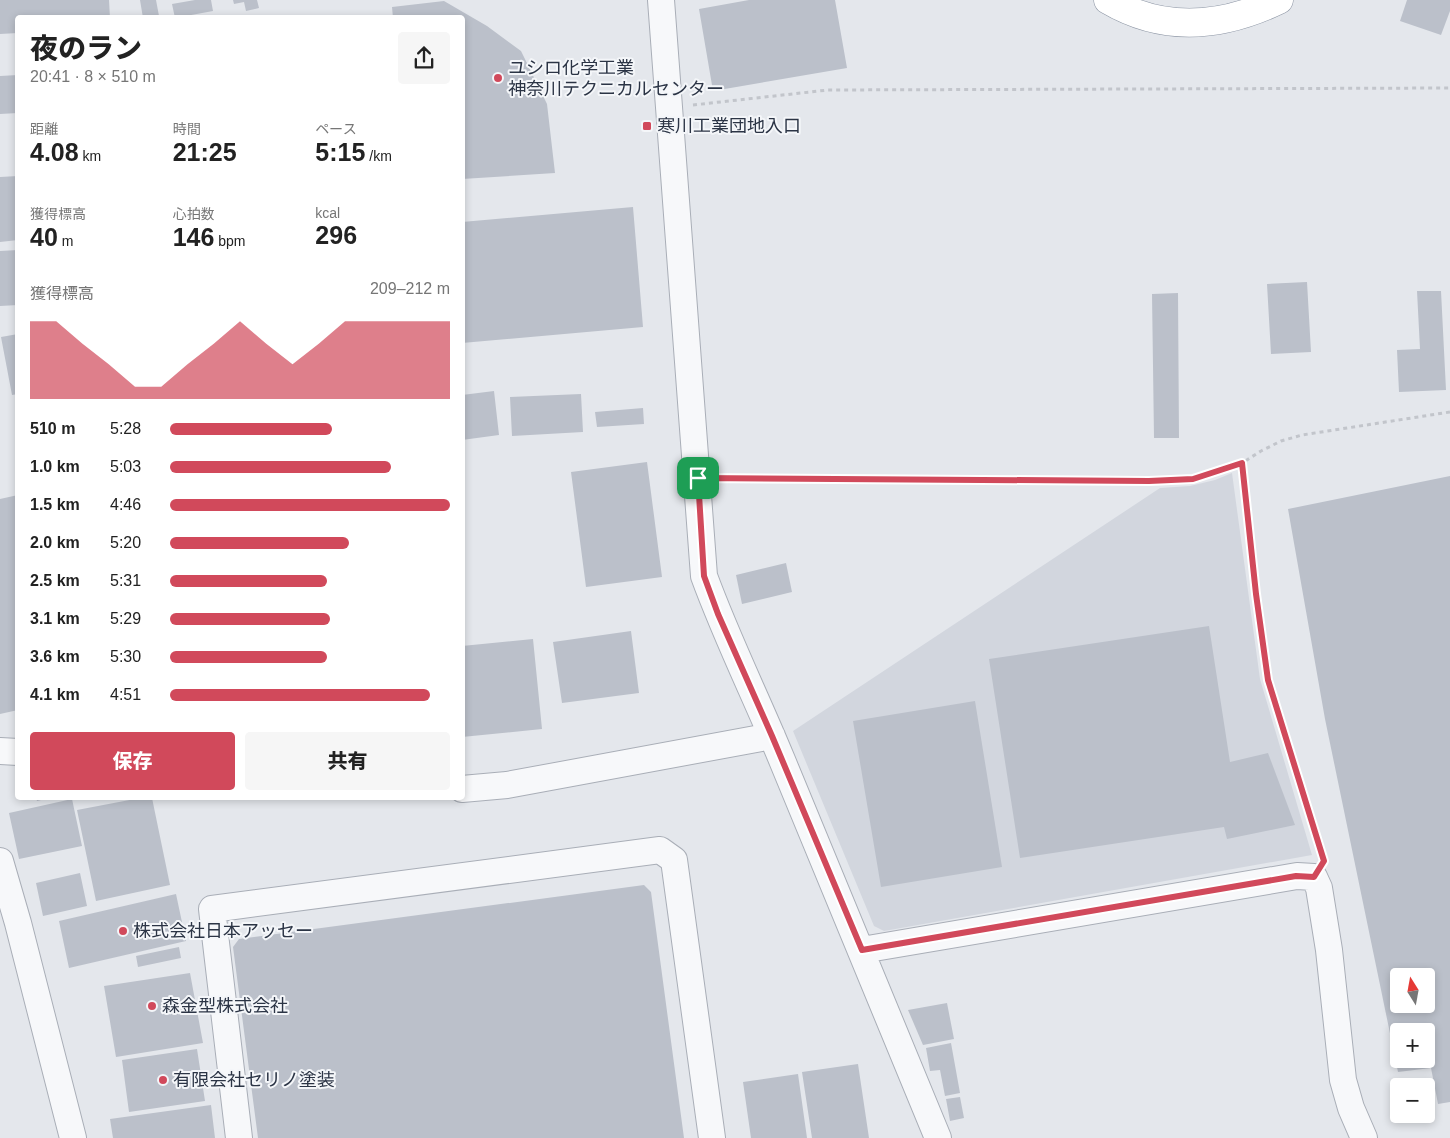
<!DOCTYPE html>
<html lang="ja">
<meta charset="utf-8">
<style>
:root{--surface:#fff;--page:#f6f6f6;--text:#222;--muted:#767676;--accent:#d1495b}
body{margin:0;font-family:Arial,"Noto Sans JP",sans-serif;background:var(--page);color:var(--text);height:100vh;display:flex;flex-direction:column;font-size:19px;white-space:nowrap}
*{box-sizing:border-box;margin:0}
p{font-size:16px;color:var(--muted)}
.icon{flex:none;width:28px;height:28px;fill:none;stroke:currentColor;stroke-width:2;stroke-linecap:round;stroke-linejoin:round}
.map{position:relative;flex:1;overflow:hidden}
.details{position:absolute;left:15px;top:15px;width:450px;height:785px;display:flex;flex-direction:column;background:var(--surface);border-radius:5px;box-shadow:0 2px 8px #0003}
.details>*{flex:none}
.needle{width:32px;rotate:349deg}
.controls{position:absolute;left:1390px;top:968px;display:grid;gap:10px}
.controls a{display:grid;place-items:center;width:45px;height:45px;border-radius:5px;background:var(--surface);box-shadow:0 2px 8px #0003;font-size:25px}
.pin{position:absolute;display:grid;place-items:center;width:42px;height:42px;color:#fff;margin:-21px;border-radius:10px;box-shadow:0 2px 8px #0006}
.round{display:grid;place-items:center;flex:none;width:52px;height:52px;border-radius:5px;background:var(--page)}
.summary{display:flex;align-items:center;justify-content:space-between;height:85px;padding:0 15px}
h1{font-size:28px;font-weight:800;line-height:38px}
.stats{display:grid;grid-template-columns:repeat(3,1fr);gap:8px;height:85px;padding:5px 15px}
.stats div{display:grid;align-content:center}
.stats b{font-size:25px;font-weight:800}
.stats small{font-size:14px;font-weight:400}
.stats p{font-size:14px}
.chart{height:140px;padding:10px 15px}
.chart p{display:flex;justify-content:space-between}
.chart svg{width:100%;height:90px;margin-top:5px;fill:var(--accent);opacity:.7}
.action{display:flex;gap:10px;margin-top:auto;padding:10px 15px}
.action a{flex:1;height:58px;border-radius:5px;background:var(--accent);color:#fff;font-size:20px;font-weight:800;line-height:58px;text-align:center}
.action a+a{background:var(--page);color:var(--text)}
ul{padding:0 15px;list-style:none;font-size:16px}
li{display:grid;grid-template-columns:80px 60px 1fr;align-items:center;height:38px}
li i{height:12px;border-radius:6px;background:var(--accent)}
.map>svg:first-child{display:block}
</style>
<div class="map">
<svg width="1450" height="1138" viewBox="0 0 1450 1138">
<rect width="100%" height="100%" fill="#e4e7ec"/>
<!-- built -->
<path fill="#d2d6de" d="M1232,473L1260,679L1312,855L884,931L874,926L793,731L1160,488L1190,486L1215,480Z"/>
<!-- building -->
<path fill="#bbc0ca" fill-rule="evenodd" d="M0,0H109L110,18H18V33L0,34Z
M140,0H156L159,16L143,18Z
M195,0H211L213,11L175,18L172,4Z
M233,0H257L259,8L246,11L244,2L234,4Z
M749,0H835L847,68L713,91L699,9Z
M1407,0H1450V11L1441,35L1400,21Z
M444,1L487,26L521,51L547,104L555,173L462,179V18H393L392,7Z
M18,75V113L0,114V76Z
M18,176V240L0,242V177Z
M633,207L643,327L462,343V222Z
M18,250V305L0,306V251Z
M1307,282L1311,352L1271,354L1267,284Z
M1417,291H1441L1446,390L1399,392L1397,350L1420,349Z
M1178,293L1179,438H1154L1152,294Z
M18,334V394L12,395L1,337Z
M494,391L499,435L462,440V395Z
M581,394L583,432L512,436L510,397Z
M643,408L644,424L597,427L595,412Z
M647,462L662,577L586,587L571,472Z
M1450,476V1102L1438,1104L1431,1068L1398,1072L1325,719L1288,509ZM1399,976H1426V1004H1399ZM1399,1031H1426V1059H1399Z
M18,495V710L0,714V499Z
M786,563L792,592L742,604L736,575Z
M1209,626L1230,762L1268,753L1295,825L1227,839L1224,827L1020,858L989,659Z
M631,631L639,693L562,703L553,642Z
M533,639L542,729L462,737V646Z
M975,701L1002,867L881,887L853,721Z
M36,798H49L37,801Z
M140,798H152L170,885L96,901L77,810Z
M72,799L82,846L19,859L9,813Z
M80,873L87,906L43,916L36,883Z
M644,885L651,892L684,1138H258L233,947L239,939Z
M176,894L186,941L69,968L59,921Z
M179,947L181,958L138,967L136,956Z
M190,973L203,1043L116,1057L104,986Z
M947,1003L954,1039L923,1045L908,1010Z
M951,1043L960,1093L945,1096L940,1070L930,1071L926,1048Z
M197,1049L205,1101L129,1112L122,1060Z
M858,1064L869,1138H812L802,1072Z
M798,1074L807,1138H751L743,1082Z
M960,1097L964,1118L950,1121L946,1099Z
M211,1105L215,1138H113L110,1119Z"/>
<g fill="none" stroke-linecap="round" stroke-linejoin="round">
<!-- minor casing -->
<g stroke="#a9aeb7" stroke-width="28">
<path id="minor" d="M661,0L704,576C727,639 757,699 782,760C835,886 887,1012 938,1138
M0,751L18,752
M462,789L507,785L772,736
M0,861L18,923L73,1138
M862,950L1297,876L1314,877L1319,888L1329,950L1343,1080L1351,1108L1364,1138
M239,1138L212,909L660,850L674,860L712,1138"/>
</g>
<!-- highway casing -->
<g stroke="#8b94a3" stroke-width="29">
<path id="highway" d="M1108,0C1164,33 1223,27 1279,0"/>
</g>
<!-- path -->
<path stroke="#c2c5cb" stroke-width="3" stroke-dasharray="4 4" stroke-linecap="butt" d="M693,105L828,90L1450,88
M1242,463L1255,595L1268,680L1321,853
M721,478L1149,481L1193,479L1242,463L1261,451L1281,441L1302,435L1450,412"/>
<!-- minor -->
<use href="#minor" stroke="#f7f8fa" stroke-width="26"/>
<!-- highway -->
<use href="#highway" stroke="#fff" stroke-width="28"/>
</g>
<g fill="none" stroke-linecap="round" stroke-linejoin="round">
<!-- route casing -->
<g stroke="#fff" stroke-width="10">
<path id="route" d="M1242,463L1256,594L1268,680L1324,861L1314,877L1296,876L862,950L772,736L718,614L704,576L698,478L1149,481L1193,479Z"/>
</g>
<!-- route -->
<use href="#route" stroke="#d1495b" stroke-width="6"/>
</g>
<!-- markers -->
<g fill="#d1495b" stroke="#f4f6f9" stroke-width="2">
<circle cx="498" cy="78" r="5"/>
<rect x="642" y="121" width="10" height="10" rx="2.5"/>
<circle cx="123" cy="931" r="5"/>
<circle cx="152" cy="1006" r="5"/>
<circle cx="163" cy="1080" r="5"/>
</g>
<g text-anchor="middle" stroke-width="4" stroke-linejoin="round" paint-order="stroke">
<!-- poi labels -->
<g font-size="18" fill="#2b3445" stroke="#f4f6f9" text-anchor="start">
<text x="508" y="74">ユシロ化学工業<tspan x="508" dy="21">神奈川テクニカルセンター</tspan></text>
<text x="657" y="132">寒川工業団地入口</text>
<text x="133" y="937">株式会社日本アッセー</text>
<text x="162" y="1012">森金型株式会社</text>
<text x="173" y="1086">有限会社セリノ塗装</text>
</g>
</g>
</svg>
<div class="controls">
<a><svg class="needle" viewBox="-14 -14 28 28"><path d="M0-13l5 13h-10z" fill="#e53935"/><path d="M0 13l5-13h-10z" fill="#767676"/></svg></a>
<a>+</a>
<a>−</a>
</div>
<div class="pin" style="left:698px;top:478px;background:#1e9e55"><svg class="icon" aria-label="arrive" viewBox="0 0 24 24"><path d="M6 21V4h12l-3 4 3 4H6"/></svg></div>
<section class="details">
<div class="summary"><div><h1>夜のラン</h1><p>20:41 · 8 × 510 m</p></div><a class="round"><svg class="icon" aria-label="share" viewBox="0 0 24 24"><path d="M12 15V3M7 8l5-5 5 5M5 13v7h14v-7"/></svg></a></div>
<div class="stats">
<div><p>距離</p><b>4.08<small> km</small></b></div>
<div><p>時間</p><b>21:25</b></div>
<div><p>ペース</p><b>5:15<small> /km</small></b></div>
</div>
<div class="stats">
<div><p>獲得標高</p><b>40<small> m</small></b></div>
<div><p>心拍数</p><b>146<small> bpm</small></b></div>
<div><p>kcal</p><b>296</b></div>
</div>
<div class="chart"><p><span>獲得標高</span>209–212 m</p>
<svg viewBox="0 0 160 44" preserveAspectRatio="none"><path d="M0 44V6L10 6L20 17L30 27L40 38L50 38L60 27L70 17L80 6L90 17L100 27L110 17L120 6L130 6L140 6L150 6L160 6V44z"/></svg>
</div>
<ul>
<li><b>510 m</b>5:28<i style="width:58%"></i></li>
<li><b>1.0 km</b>5:03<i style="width:79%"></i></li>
<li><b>1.5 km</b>4:46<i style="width:100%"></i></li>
<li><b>2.0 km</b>5:20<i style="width:64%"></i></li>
<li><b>2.5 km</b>5:31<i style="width:56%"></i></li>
<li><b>3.1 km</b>5:29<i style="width:57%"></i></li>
<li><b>3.6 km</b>5:30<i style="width:56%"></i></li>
<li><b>4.1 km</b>4:51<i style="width:93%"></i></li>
</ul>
<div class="action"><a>保存</a><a>共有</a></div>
</section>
</div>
